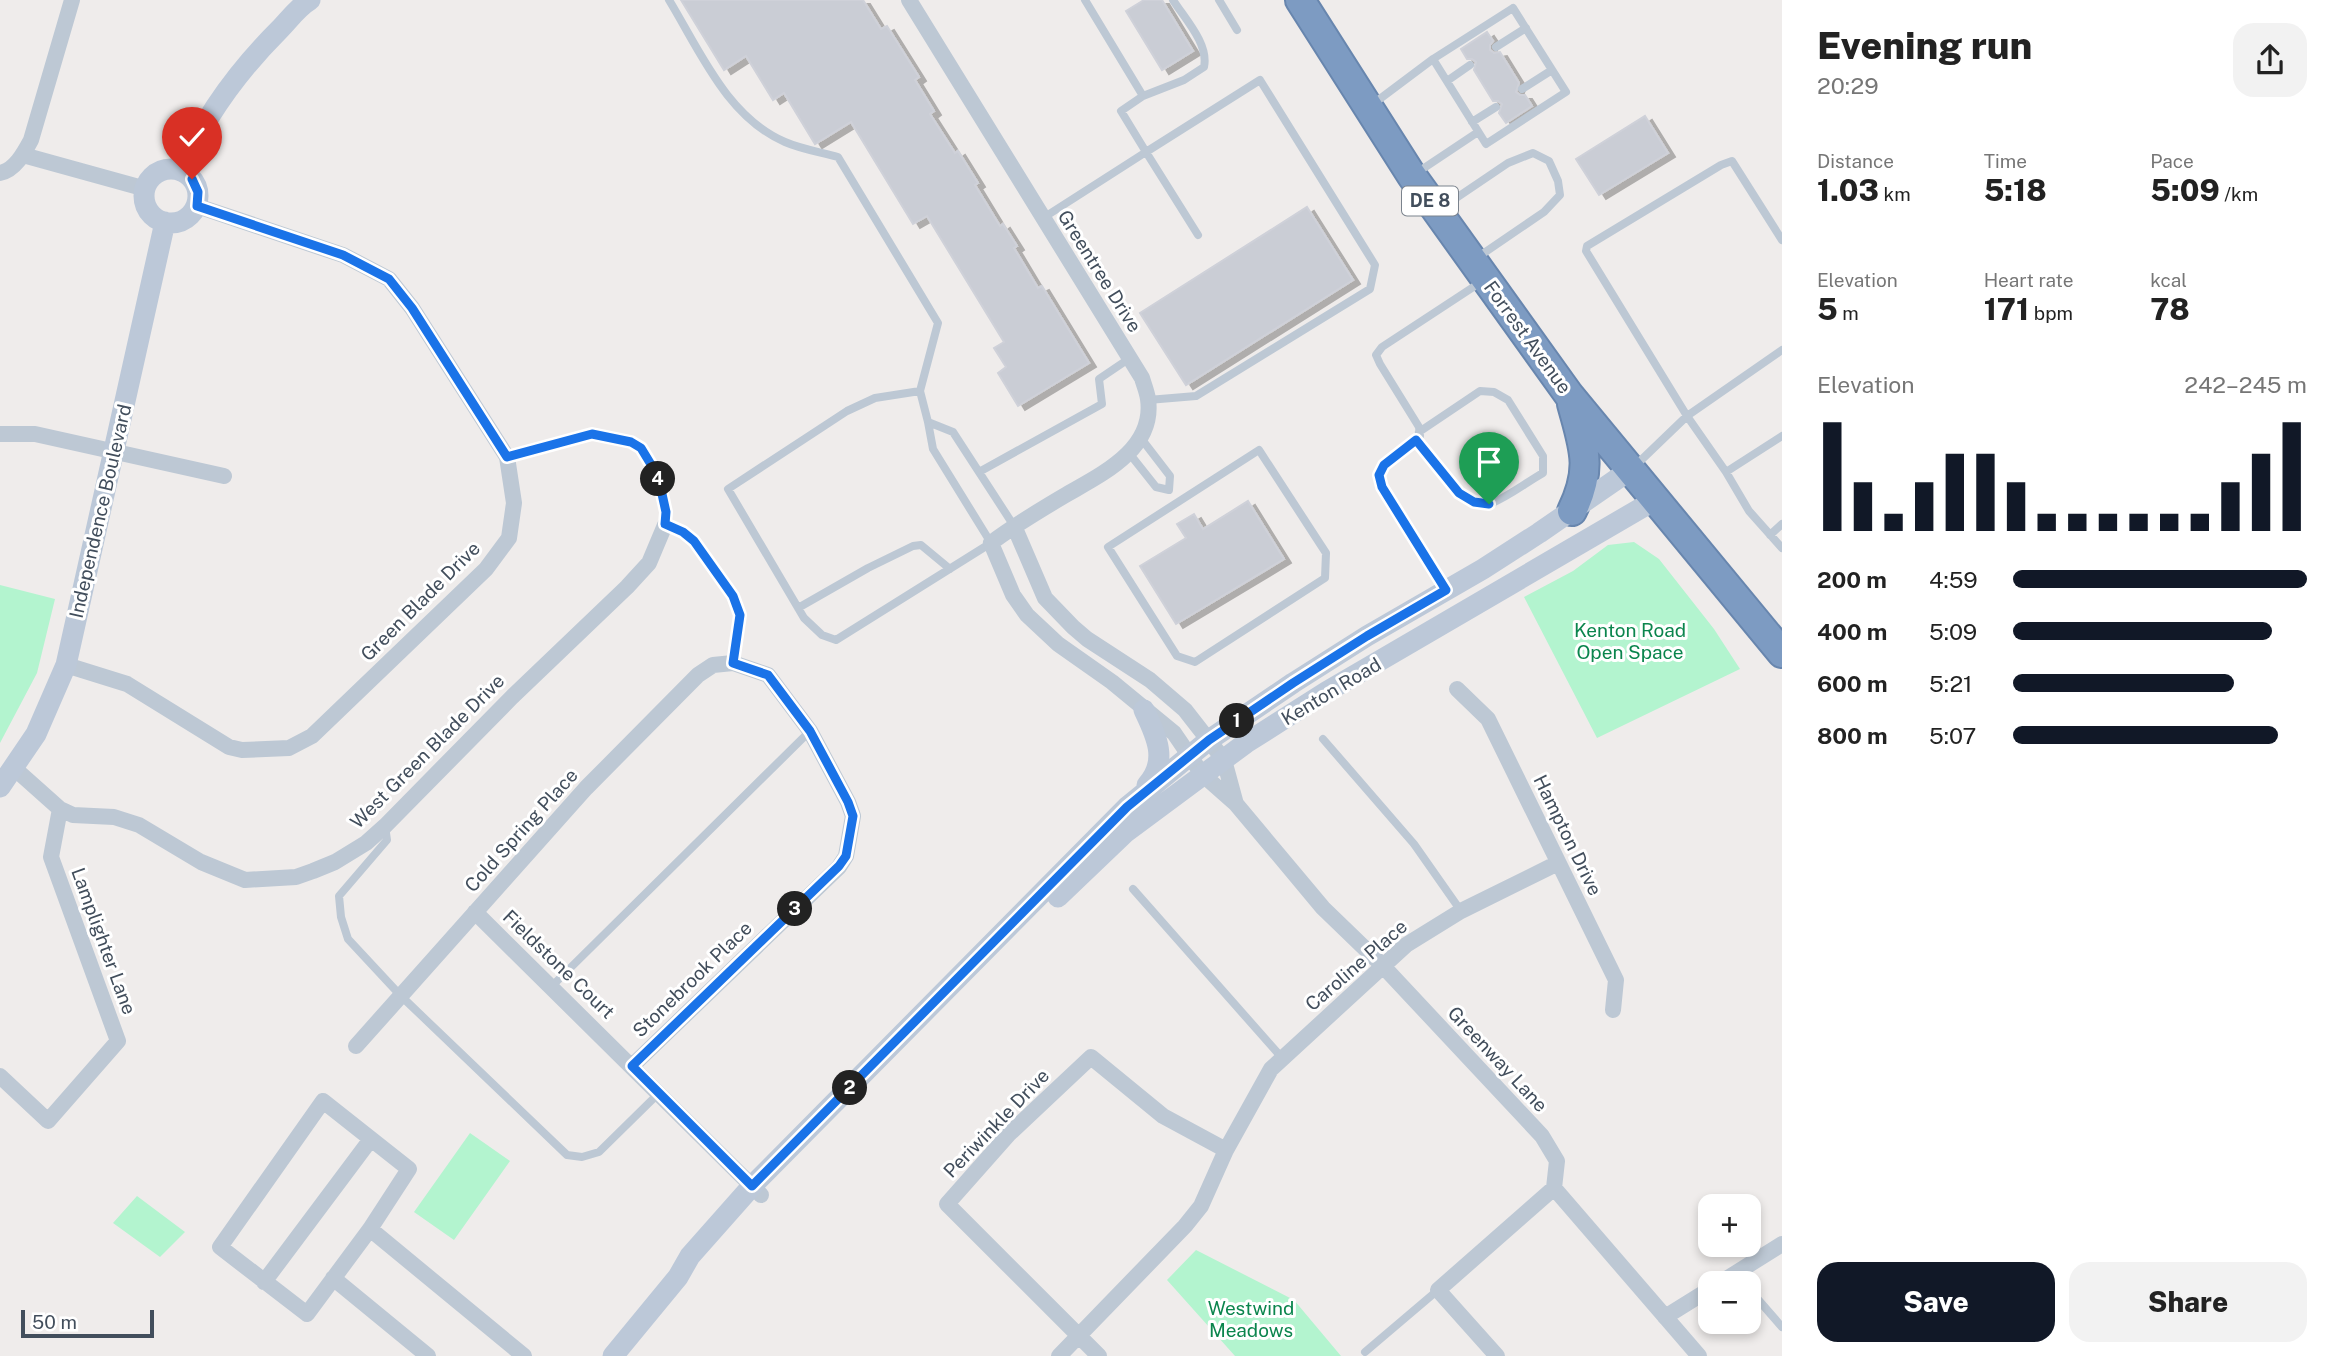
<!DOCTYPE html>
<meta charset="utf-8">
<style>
:root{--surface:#fff;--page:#f2f2f2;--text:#222;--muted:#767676;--accent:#111827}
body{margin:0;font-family:"Public Sans",sans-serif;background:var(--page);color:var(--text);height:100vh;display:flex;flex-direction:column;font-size:26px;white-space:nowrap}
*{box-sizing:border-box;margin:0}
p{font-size:23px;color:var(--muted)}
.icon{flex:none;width:38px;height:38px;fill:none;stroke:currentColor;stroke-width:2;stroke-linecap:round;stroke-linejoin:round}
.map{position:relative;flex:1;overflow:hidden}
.details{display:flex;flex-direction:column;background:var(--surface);width:560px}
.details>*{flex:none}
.fabs{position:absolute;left:1698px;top:1194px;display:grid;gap:14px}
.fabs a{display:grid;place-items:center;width:63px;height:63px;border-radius:14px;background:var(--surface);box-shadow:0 4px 10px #0003;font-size:35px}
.scale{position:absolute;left:21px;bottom:18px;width:133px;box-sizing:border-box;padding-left:7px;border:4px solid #424e5c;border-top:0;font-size:19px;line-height:24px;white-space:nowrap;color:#424e5c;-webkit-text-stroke:5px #fff;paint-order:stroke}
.pin{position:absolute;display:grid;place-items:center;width:60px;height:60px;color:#fff;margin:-72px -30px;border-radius:50% 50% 50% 0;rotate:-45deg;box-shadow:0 0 7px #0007}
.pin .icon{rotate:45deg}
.km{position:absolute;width:35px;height:35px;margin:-18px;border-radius:50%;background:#222;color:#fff;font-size:19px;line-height:35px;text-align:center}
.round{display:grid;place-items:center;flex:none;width:74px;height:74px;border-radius:21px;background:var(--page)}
.headline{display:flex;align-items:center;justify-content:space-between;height:119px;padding:0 35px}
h1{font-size:38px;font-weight:800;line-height:52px}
.metrics{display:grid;grid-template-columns:repeat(3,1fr);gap:10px;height:119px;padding:7px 35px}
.metrics div{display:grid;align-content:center}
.metrics b{font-size:30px;font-weight:800}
.metrics small{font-size:19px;font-weight:400}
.metrics p{font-size:19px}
.chart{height:196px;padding:14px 35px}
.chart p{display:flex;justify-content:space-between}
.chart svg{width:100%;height:126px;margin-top:7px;stroke:var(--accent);stroke-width:6}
.cta{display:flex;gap:14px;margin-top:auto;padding:14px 35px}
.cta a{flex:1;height:80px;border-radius:21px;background:var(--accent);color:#fff;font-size:28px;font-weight:800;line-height:80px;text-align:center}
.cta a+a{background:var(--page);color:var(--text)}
ul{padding:0 35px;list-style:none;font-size:23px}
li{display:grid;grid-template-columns:112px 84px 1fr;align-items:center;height:52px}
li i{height:18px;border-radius:9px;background:var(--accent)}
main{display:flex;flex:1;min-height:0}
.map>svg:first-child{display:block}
</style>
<main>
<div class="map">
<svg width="1782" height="1356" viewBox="0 0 1782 1356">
<defs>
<filter id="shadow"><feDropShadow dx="7" dy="4" stdDeviation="0" flood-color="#0004"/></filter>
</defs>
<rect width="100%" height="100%" fill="#efeceb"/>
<!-- green -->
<path fill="#b3f4cf" d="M1634,542L1659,559L1714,629L1740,669L1597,738L1524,597L1573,571L1608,545Z
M0,585L55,599L37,673L0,743Z
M470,1133L510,1161L454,1240L414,1212Z
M137,1196L185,1232L160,1257L113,1223Z
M1196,1250L1294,1300L1341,1356H1235L1167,1280Z"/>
<!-- building -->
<path fill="#cacdd5" stroke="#cfd1d9" stroke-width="2" filter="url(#shadow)" d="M681,0H863L881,29L887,26L919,77L915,80L934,111L930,114L955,153L958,151L978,183L975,185L1000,226L1003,224L1017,246L1014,248L1038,288L1042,286L1089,363L1018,406L998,373L1006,367L994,348L1004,342L927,216L913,224L851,122L815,144L784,93L773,100L746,56L724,70Z
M1144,0H1162L1193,51L1162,70L1126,11Z
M1487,32L1493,41L1490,45V50L1494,53L1500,52L1519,83L1516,92L1520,95H1525L1532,106L1506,123L1499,113L1502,104L1498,101H1493L1474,70L1476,62L1472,59H1467L1461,49Z
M1645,116L1668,153L1599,195L1576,159Z
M1307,207L1353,280L1186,385L1140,313Z
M1248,501L1284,559L1176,624L1140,566L1186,538L1177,524L1194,514L1203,529Z"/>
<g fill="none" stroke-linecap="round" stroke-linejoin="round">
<!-- highway casing -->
<g stroke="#6886ae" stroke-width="32">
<path id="highway" d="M1300,0L1412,176L1569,395L1782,653
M1572,404C1584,448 1593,468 1572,511"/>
</g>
<!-- lane -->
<path stroke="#bdc8d4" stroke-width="8" d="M669,0C700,51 727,117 785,142C801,149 820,152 838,157L938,323L920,391L875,398L847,411L728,489L804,618L822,635L836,640L991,543L933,449L928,422L953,432L1014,526
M1085,0L1143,96L1121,111L1146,152L1260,80L1375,265L1370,289L1196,396L1148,400
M1219,0L1237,30
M1496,47L1526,28
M1447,81L1470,65
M1522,89L1552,70
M1143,96L1184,80L1204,67C1209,44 1185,19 1173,0
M1373,104L1433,59L1486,144L1566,92L1513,8L1433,59
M1472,122L1496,107
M1415,174L1478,132
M1440,209L1508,163L1533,153L1549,161L1558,181L1560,195L1544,212L1478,257
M1043,218L1146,152L1198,235
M1782,240L1732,161L1721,165L1587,246L1586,251L1687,416L1726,472L1782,436
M920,391L928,422
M1416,440C1431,458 1465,513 1492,503C1509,496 1527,482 1543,473V456L1508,400L1494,392L1480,391L1419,432
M1259,450L1326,553L1325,578L1195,662L1177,656L1108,547Z
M1129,453L1156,487L1169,490L1170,476L1140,437
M507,457L592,434L631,442L641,448L658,476L666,512L665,525L683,532L693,541L733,596L740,615L733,663
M1635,466L1687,416L1782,350
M979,472L1102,404L1099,379L1130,358
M1726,472L1749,511L1782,548
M1770,535L1782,524
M1446,590L1382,487L1379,475L1384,465L1420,436L1419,427L1380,364L1376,355L1382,347L1481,282
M798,608L868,568L913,546L921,545L950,569
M1323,739L1414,844L1461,911
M385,826L387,840L339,896L341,917L348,939L401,996L567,1155L582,1157L599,1152L658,1094
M1133,889L1283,1059
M551,987L810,731
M1748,1288L1782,1327
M1365,1352L1438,1290"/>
<!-- street -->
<path stroke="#bdc8d4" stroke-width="16" d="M909,0L1142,378C1144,385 1147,392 1148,399C1155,448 1104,473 1069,493C1042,509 1016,524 991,543L1013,595L1027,615L1058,644L1112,682L1174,733L1202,774L1236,804L1323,908L1382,965L1542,1136L1557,1161L1554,1188L1699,1356
M23,155L146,189
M0,173C15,170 24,153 31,140L72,0
M0,434H35L224,476
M1014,526L1045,598L1073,627L1087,639L1150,680L1185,710L1224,760L1236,804
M66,665L127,684L229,747L242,750L289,748L312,736L486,569L509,538L514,503L507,457L412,308L389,279L343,255L197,206
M1457,689L1488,719L1616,980L1613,1010
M14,768L60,809L73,815L114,817L139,825L201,862L245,880L296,877L313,871L335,862L366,843L385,826L512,697L627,587L649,563L665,525
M475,912L761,1195
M356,1046L586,788L698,675L713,665L733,663L768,675L810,731L848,802L853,816L846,856L839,867L632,1066
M0,1076L48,1121L118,1041L51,857L60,809
M323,1101L409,1169L370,1229L307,1314L220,1247Z
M370,1229L524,1356
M333,1278L428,1356
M264,1282L371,1139
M1720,1283L1782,1244
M1665,1317L1710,1289
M1059,1356L1185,1226L1201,1206L1226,1150L1271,1069L1406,945L1461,911L1558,863
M1099,1356L947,1204L1009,1134L1091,1057L1163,1116L1226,1150
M1497,1356L1438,1290L1554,1188"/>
<!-- secondary -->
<path stroke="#bcc8d8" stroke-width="21" d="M144 196a27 27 0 1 1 54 0a27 27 0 1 1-54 0Z
M181,171C204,117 238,71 279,30C289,20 298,7 310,0
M1144,710C1156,735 1169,761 1147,785
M0,787L36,734L66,665L165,222
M1058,897L1126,832L1246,743L1326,692L1655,500
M613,1356L678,1277L690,1256L752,1186L1127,807L1209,740L1293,683L1367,636L1483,569L1539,533L1630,470"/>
<!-- highway -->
<use href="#highway" stroke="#7d9bc2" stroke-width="28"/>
</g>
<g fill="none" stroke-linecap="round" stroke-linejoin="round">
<!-- route casing -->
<g stroke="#fff" stroke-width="14">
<path id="route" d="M192,179L198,192L197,206L343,255L389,279L412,308L507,457L592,434L631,442L641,448L658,476L666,512L665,524L683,532L694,541L733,596L740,615L733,663L768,675L810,731L848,802L853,816L846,856L839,866L632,1066L752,1186L1127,807L1209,740L1293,683L1367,636L1446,590L1382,487L1379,475L1384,465L1416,440L1459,493L1474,502L1489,504"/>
</g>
<!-- route -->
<use href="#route" stroke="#1a73e8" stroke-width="9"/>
</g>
<g text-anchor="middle" stroke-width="6" stroke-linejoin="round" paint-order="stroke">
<!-- shield labels -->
<rect fill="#fff" stroke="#7b838d" stroke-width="2" x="1402" y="186.5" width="56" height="29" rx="5"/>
<g font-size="18" font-weight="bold" fill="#424e5c">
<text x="1430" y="207">DE 8</text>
</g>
<!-- street labels -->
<g font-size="19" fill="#424e5c" stroke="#fff">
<text transform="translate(1100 271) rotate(58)" y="7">Greentree Drive</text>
<text transform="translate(1528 337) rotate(54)" y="7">Forrest Avenue</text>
<text transform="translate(100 511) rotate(-77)" y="7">Independence Boulevard</text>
<text transform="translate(420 601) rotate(-45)" y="7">Green Blade Drive</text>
<text transform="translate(1331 691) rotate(-31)" y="7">Kenton Road</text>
<text transform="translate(427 751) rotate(-45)" y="7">West Green Blade Drive</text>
<text transform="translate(521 830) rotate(-48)" y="7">Cold Spring Place</text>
<text transform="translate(1568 835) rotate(64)" y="7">Hampton Drive</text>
<text transform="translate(104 941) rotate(70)" y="7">Lamplighter Lane</text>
<text transform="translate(559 964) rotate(44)" y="7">Fieldstone Court</text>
<text transform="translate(1356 965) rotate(-41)" y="7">Caroline Place</text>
<text transform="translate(692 979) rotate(-44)" y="7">Stonebrook Place</text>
<text transform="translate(1498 1059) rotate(47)" y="7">Greenway Lane</text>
<text transform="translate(996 1123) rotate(-46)" y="7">Periwinkle Drive</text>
</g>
<!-- park labels -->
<g font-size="19" fill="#0b854d" stroke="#fff">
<text x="1630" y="637">Kenton Road<tspan x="1630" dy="22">Open Space</tspan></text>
<text x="1251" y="1315">Westwind<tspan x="1251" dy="22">Meadows</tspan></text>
</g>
</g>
</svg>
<div class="fabs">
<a>+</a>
<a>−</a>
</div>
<div class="scale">50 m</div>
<div class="pin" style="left:1489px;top:504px;background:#1e9e55"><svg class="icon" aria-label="arrive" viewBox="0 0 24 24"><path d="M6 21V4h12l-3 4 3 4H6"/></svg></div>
<div class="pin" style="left:192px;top:179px;background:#d93025"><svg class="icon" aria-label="check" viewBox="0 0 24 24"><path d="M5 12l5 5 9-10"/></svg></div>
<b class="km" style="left:1237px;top:721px">1</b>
<b class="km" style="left:850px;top:1088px">2</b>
<b class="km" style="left:795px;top:909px">3</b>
<b class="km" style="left:658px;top:479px">4</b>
</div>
<section class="details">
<div class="headline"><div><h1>Evening run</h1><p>20:29</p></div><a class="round"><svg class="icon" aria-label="share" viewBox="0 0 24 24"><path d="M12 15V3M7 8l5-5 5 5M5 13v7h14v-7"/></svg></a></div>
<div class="metrics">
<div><p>Distance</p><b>1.03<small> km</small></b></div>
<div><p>Time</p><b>5:18</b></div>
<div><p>Pace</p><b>5:09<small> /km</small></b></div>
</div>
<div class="metrics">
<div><p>Elevation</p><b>5<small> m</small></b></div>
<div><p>Heart rate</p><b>171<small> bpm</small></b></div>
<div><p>kcal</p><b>78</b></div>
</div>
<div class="chart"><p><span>Elevation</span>242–245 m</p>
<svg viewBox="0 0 160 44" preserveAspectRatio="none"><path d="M5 44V6M15 44V27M25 44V38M35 44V27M45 44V17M55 44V17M65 44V27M75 44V38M85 44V38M95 44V38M105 44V38M115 44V38M125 44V38M135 44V27M145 44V17M155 44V6"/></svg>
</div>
<ul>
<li><b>200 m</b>4:59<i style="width:100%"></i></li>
<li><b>400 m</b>5:09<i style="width:88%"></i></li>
<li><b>600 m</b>5:21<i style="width:75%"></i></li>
<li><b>800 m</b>5:07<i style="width:90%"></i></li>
</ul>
<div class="cta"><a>Save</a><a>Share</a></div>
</section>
</main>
